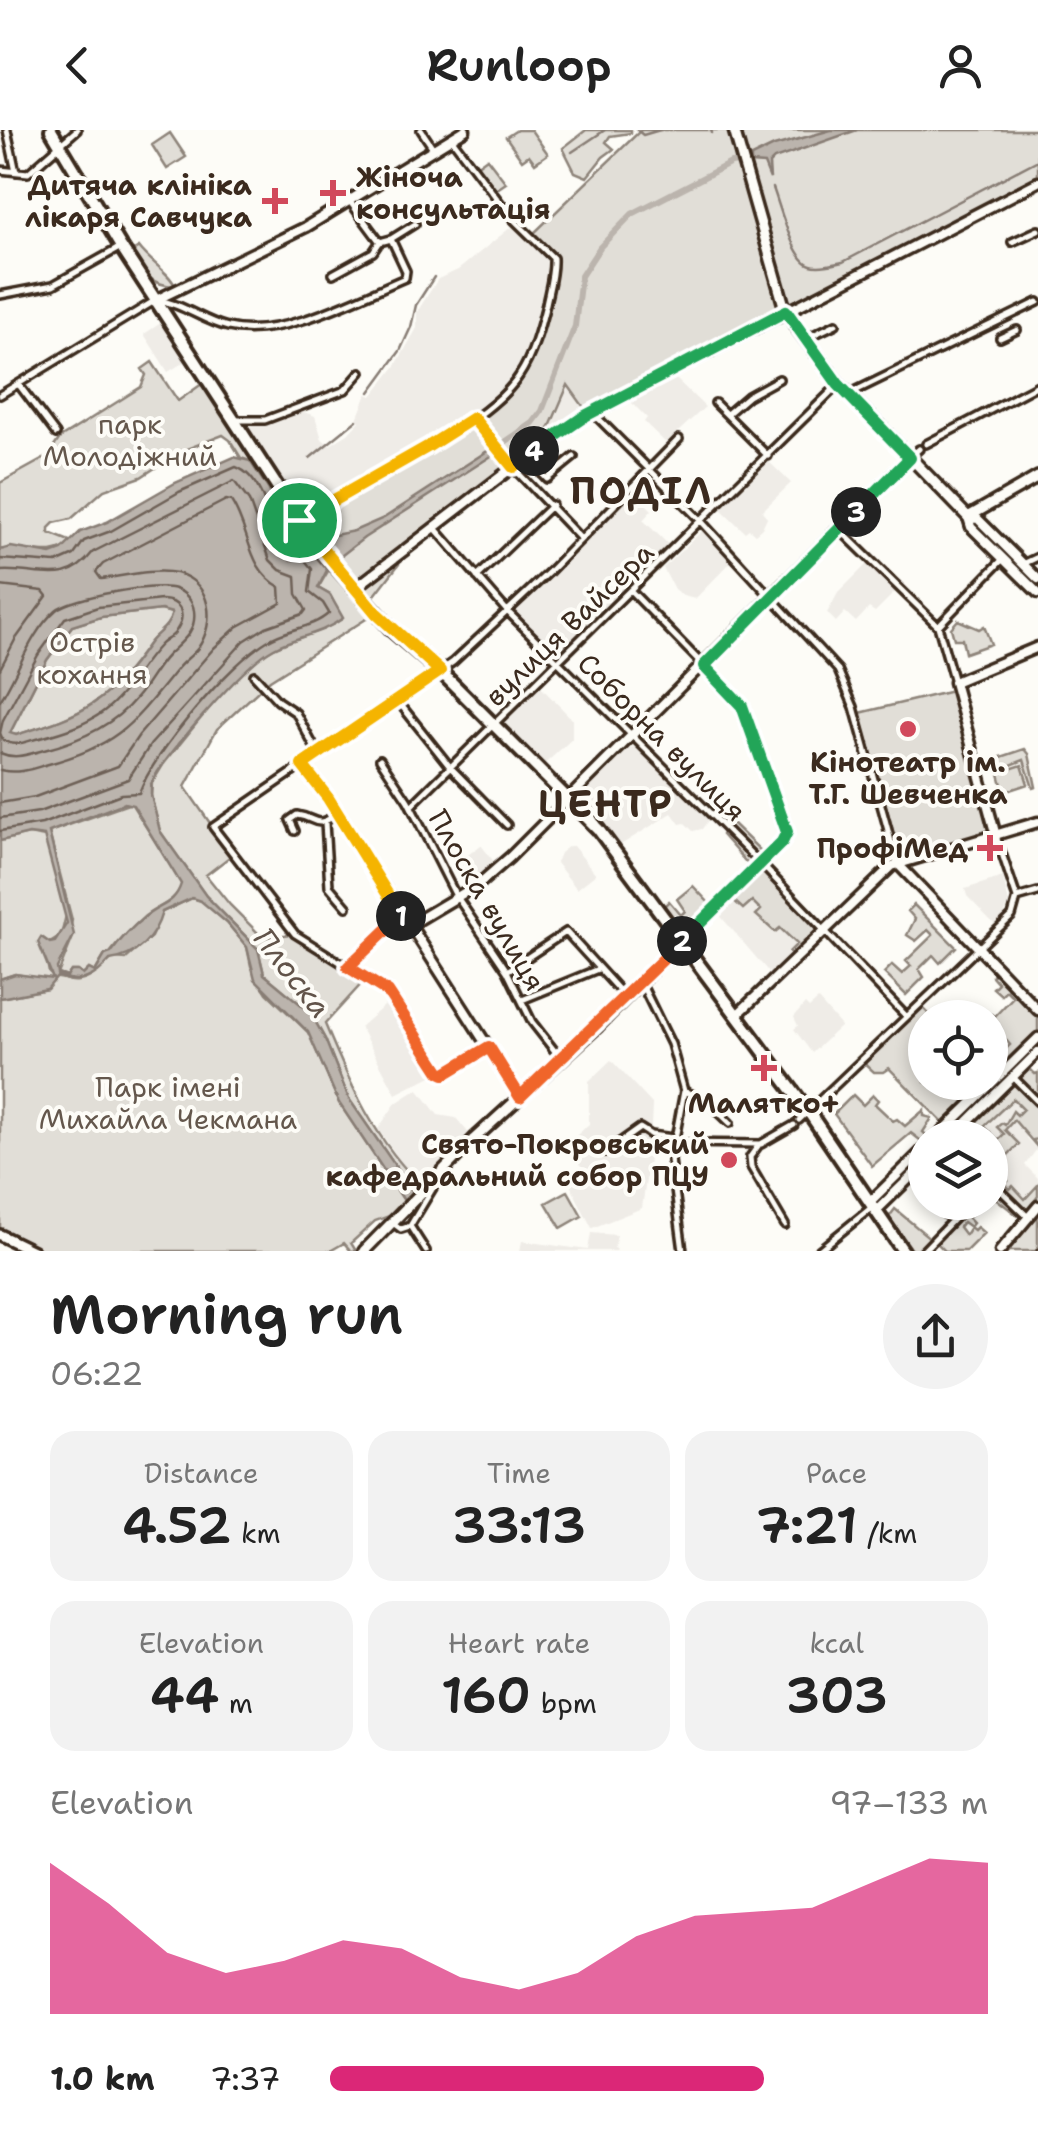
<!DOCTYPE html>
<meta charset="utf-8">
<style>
:root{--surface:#fff;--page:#f2f2f2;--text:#222;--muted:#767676;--accent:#db2777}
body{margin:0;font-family:"Shantell Sans",sans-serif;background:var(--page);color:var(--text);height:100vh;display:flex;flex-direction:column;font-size:38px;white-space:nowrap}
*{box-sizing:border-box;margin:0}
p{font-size:32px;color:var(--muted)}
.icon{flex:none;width:55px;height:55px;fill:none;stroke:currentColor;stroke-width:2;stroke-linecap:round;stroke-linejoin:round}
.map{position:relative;height:1121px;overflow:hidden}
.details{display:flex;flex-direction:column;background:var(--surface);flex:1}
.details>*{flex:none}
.fabs{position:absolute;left:908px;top:870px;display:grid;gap:20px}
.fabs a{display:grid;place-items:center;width:100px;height:100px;border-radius:50%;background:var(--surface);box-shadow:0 5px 15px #0003;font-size:50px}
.pin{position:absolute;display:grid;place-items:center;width:85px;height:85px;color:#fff;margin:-42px;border:5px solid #fff;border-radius:50%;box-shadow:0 2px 10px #0007}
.km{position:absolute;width:50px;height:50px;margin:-25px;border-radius:50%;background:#222;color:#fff;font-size:28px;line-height:50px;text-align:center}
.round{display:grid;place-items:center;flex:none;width:105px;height:105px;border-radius:52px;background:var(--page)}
.head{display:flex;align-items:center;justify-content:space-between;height:170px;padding:0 50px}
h1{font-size:55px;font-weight:600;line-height:75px}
.metrics{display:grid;grid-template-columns:repeat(3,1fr);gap:15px;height:170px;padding:10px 50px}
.metrics div{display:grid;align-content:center;border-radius:25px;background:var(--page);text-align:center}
.metrics b{font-size:50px;font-weight:600}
.metrics small{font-size:28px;font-weight:400}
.metrics p{font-size:28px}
.chart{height:280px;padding:20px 50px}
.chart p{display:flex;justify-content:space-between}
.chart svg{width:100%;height:180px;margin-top:10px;fill:var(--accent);opacity:.7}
ul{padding:0 50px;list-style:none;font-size:32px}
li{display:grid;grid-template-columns:160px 120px 1fr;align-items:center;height:75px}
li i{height:25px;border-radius:12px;background:var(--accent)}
header{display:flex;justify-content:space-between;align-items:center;height:130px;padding:0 50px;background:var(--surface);font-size:45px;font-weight:600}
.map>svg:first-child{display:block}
</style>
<header><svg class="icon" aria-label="back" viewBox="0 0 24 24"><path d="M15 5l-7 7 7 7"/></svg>Runloop<svg class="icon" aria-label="person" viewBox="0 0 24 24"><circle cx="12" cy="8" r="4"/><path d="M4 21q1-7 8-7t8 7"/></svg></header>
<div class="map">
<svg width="1038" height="1121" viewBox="0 0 1038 1121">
<rect width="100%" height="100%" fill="#fdfcf7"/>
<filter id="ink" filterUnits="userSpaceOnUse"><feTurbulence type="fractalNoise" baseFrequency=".01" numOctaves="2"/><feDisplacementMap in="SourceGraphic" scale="20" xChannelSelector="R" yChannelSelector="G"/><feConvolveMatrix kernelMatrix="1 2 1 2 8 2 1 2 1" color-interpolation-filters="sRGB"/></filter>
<g filter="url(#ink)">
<!-- built -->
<path fill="#efece7" d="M516,93L546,119L552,131L538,198L515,249L501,265L429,315L300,388L241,300L298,280L315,286L322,309L330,315L348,304L360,291L357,289L367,264L372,266L395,237L417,198V182L438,149L458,140Z
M167,189L191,228L168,242L144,204Z
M675,248L705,277L666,313L644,292L647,288L631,272Z
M568,254L588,283L553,305L549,299Z
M768,331L791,353L762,381L767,387L762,398L755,404L749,399L745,402L721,379Z
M632,360L652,380L643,390L672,418L558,530L510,481Z
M702,401L731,432L695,469L683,466L674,459L663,438Z
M867,434L895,462L875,482L869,478L856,492L845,482L836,492L827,483L838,463Z
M538,554L572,589V609L539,639L497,595Z
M636,616L709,689L702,699L693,701L685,693L680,694L672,683L619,716L611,701L584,668L588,662L585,660L624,622Z
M481,715L495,733L471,753L456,734Z
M569,716H573L596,744L577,759L556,733L560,723Z
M1003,747L1009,774L1003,787L995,795L967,766L965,759Z
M744,756L802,817L772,846L717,782Z
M392,869L437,943L396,964L360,897Z
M818,870L841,896L812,923L794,899L798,896L794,887L805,874L809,878Z
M611,930L652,974L650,1022L642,1078L592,1098L568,1051L582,1037L564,1017L589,994V951Z
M1015,949L1038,972L1026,1008L1037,1019L1025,1035L1038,1048V1066L1026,1085L990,1050V1008H957Z
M418,959L438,985L456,988L472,1007L423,1057L411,1046L378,999L396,973Z
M591,1103L617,1105L614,1118L617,1121H520L522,1111L588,1120Z"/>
<!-- green -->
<path fill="#e1ded7" stroke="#8e847a" stroke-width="2.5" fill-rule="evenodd" d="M517,0H531L548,24L535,33L529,25L522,30L506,7Z
M586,0H631V3L610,6L606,12L614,19L603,27L587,47L575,42L563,18Z
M641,0H731L784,180L588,283L568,255L549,299L553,305L513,335L475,288L518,251L541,199L555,130L548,117L533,104Z
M736,0H1038V50L787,178Z
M170,3L186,27L167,39L152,15Z
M487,28L506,53L494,61L476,36Z
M139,117C150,132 170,143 175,156C149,155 143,142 131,122Z
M152,232L178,271L206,251L309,408L306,415L293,421L289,419L250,331L241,328L230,310L223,305L181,321L141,347L104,360L71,389L54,393L49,398V403L72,412C50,433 26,414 0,420V353L47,327L60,308L141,257L146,245L142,239Z
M472,290L511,337L354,456L302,390Z
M399,431V434L372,469L366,464L365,455Z
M331,436L374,484L270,550L217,599L185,657L232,725L206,745L230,775L263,808L291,804L365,850L325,894C349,952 376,1013 423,1057L414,1063L349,969L325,909L310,882L264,844L258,819L206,766L160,701L151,666L152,653L163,635C190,602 240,535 274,518C297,506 320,504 342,489L330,465L318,458Z
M161,480L172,483C169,499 158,501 149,513C105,574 88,583 16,605L10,603L47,530L72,496L101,487Z
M958,490L979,499L984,496L991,514L965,523L962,509H954L951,498Z
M952,561L990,702L900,726L860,583Z
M1025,619L1029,624L1036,657L1033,658L1024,630L1008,636L1010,639L1022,635L1028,654L1004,662L995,629Z
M131,673L182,754C174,774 161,774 145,786C133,797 120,810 110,823L105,825L95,842L89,839L83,845L78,841H71L67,847L58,844L73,807L70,799L72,790L49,702Z
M731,692L764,724L755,734L760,739L766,734L825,794L818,801L824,808L791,839L786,833L793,826L789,822L797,814L780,798L775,802L756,785L761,780L752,771L743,779L731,768L703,796L697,791L682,804L662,778L669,771L681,785L685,781L677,769L693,756L710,774L751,738L722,705Z
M29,704L45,707L66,785L61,806L50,813L43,808L49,843L54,848C63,846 67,853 78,851C92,850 102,836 113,828L126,829L151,807L162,782L192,768L201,770L227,793L247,817L251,836L267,863L308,902L339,973L405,1072L395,1084L375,1091L351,1113L356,1121H351L344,1113L330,1121H43L0,1101V868L47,859L51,850L15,844L0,849V711Z
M914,775L956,817L940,833L933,825L919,839L924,847L906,865L884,843L892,835L902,844L911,836L906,831L933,805L928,800L916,811L907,805L915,789L908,781Z
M995,843L1038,887V904L1020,922L1017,921L993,949L990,941L999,932L996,928L1010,915L988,888L991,884L995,886L1013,867L1006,860L1001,865L993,858L998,853L992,846Z
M920,875L932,887L925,888V952L987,953L945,995L889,938L883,942H874L862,931Z
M1028,937L1035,944L1038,943V1009L1033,1010L1038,1018L1014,990L1005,1000L1019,1014L994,1039L1008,1051L1005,1054L1010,1059L1013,1056L1025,1069L1038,1055V1066L1022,1089L990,1064V1024L994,1019L990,1015V1008L981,1007V1001L972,992ZM1013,969L1023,979L1017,985L1013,981L1005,995L1002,993L997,997L1004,1004L998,1010L984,996Z
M853,965L863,975L873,965L878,970L875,974L893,991L897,989L905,996L924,980V986L932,988L923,1002L928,1007L925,1008V1014L911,1003L872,1036L834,984Z
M568,1061L582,1086L561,1098L546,1073Z
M960,1073H982L968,1088L973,1093L970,1097L963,1092L959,1097L965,1105L970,1097L974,1100L977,1097L984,1103L966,1121H945L937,1113L929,1121L926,1118L944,1099L941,1095L945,1091L938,1084L947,1089L962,1075Z
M895,1079L931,1109L918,1121H913L889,1087Z
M1038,1081V1121H1003Z"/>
<!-- water -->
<path fill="#bbb4ad" stroke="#887d74" stroke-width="2.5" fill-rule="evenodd" d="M831,0H857L774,29L769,34L770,49L764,34L751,33V27L774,16Z
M492,318L496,323L364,408L337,429L320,408L354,401L384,388Z
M234,327L250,331L269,360L289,419L293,421L306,415L327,440L318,458L330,465L343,488C321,505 297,506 274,518C247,532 177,613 157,643L151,654V665L160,701L206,766L258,819L264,844L310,882L325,909L349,969L414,1063L405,1072L339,973L308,902L255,849L247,817L227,793L201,771L192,768L162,782C155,808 136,827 110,830C95,848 80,855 58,846L47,859L0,868V849L15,844L53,849L38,812L41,807L50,813L55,812L67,793L44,706L29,704L0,711V420L11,417L51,424L62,420L80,402L107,392L175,353ZM161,480L172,483C168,499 158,501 149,513C106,574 87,583 16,605L10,603L47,530L72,496L101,487ZM124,673L133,675L181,754C175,774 161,774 146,786C133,796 120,810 111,823L105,825L95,842L89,839L83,845L78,841H71L67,847L58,844L57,838L74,805L49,702Z"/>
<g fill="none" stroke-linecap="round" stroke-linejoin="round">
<!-- shore -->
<path stroke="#6e6157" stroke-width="2.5" d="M0,429L56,433L74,425L84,411L111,401L179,362L236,337C266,348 271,400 281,425L290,430L304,429L312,439L309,462L323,473L329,483C312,499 287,498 267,511C230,533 154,622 139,663L121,664L42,694L0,701
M0,441C38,438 65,459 93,422L234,351L249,371L270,430L280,440L296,446L297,464L306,480L303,484L266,497L244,511L151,614L128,649L39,682L0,688
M0,456L43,461L47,466L15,510L0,539
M161,470C181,470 187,485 176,501C172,508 164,510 159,516C139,537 128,563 104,581C86,595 62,602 40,608C26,611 16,618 3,610L0,603L3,590L38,525L65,488L98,477Z
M0,571C19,542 29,504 56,480C71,467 157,452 175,459C185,462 193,471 194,481C197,502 181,512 168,525C156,537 148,555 136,568C113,596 79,611 44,620C28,624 16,630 0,623
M0,640C17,644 29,640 45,635C120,614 130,597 177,539C183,531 192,526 198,518C216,492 212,453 177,443C154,438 124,446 101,449L96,442L103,434L226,370L231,371C251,401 246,438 280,457L281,473L237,497L214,518L139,605L118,636L35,667L0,673"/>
<!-- stream -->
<path stroke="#887d74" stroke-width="2.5" d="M637,0L643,5L660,0
M711,0L712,3
M572,22L605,0
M773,58C780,76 793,130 811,135C821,138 833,134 843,132L1038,30
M370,262L400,221L411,197L416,175L434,147
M310,328L357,290"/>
<!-- river -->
<path stroke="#bbb4ad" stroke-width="6" d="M492,321L533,293L542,281L575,196L581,146L600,117L632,84L731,33L745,31"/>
<!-- minor casing -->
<g stroke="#3b2a1e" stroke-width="12">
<path id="minor" d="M7,0L16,42
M421,0L433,18
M0,40L28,43L77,0
M391,109L415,94
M1012,112L1038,100
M333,144L373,122L379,113
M0,165L53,155L121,117
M807,208L836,194
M1000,208L1017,200
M19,255L56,304
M849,264L1038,172
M0,265L156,170C183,173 202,191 228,197C281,210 357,168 405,148L406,141L391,109L380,112L351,73
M715,273L768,326
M593,283L702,392L838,540L854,577L897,733
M727,284L748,266L779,249
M473,288L508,332L580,408
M236,290H265L345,260L361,242
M926,314L1038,255
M526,327L547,349L574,327
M910,327L919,319
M299,390C355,356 486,298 519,246C533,225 540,198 546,174C549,159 554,143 553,128L511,87L452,9
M435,398L507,481L761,734L906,886
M839,399L938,496L954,552
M1023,434L1038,427
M477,447L552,375
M631,461L742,575L787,699L783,712L681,811
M938,496L1002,430
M254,545L278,571L296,583L318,624
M397,570L451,638L507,695
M380,629L408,671L455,764L507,841L532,892L561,929
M302,635L327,668L410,793
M572,665L580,667L596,692
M411,676L839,254
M325,693L329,756L347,777
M295,701L290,690L297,685C318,688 314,700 337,684
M1017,768L1038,762
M348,837L403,784
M507,841L566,802L626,868
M641,853L671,914L684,961L671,1030L683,1121
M522,870L598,839
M489,917L442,944L388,862L295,804L213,697L453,532L549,442L679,309
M1013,947L1038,972
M684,961L706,970L730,993
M799,990L1012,786L1017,768L996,706
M673,1013L761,1014L794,995
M758,1016L750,1027L751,1037L785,1095
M606,1022L640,998L651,1005L673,1008
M990,1050L1027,1086
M393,1093L401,1099L410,1096
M410,1096L442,1043
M410,1096L426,1121
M818,1121L871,1078
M923,1121L970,1072"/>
</g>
<!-- tertiary casing -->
<g stroke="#3b2a1e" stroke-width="15">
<path id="tertiary" d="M156,170L306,97L465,0
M968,387L971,397L1038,463
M970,388L978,389L1038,449
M354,459L526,327L585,286L1038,52
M996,706L954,552L1038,517
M897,733L1038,880
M737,885L892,736L1038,692
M520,967L410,795L479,754L510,727L910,327
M936,1008L1038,908
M951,1008L1038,922
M870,1072L925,1018
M876,1081L925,1033
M1000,1121L1038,1076"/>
</g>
<!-- secondary casing -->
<g stroke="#3b2a1e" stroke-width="16">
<path id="secondary" d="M734,0L783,172L795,196L839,254L968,387L1038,347
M0,1105L33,1121
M364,1121L474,1009L598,896L681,811"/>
</g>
<!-- primary casing -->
<g stroke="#3b2a1e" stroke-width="18">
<path id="primary" d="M51,0L121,117L310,407L393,501L444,545L598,699L810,984L903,1121"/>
</g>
<!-- minor -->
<use href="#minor" stroke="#fdfcf7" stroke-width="5"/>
<!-- tertiary -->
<use href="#tertiary" stroke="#fdfcf7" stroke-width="8"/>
<!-- secondary -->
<use href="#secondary" stroke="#fdfcf7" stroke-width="9"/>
<!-- primary -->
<use href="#primary" stroke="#fdfcf7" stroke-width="10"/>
<!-- rail -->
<path stroke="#3b2a1e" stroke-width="2.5" stroke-dasharray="15 8" stroke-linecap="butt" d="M1036,1121L1038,1118"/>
</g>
</g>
<g fill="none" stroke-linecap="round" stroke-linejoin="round" filter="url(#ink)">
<!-- split-1 casing -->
<g stroke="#fff" stroke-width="20">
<path id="split-1" d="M299,390L376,483L440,541L302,635L328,668L401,786"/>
</g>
<!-- split-2 casing -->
<g stroke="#fff" stroke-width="20">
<path id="split-2" d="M401,786L348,837L388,862L440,942L444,944L489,917L520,967L682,811"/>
</g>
<!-- split-3 casing -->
<g stroke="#fff" stroke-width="20">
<path id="split-3" d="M682,811L782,712L787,702L742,576L704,536L856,382"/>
</g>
<!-- split-4 casing -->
<g stroke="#fff" stroke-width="20">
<path id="split-4" d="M534,321L585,286L786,181L838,254L910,328L856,382"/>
</g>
<!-- split-5 casing -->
<g stroke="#fff" stroke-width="20">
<path id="split-5" d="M299,390L429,316L473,288L513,337L534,321"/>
</g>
<!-- split-1 -->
<use href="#split-1" stroke="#f5b400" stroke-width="12"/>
<!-- split-2 -->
<use href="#split-2" stroke="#f0652b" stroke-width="12"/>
<!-- split-3 -->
<use href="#split-3" stroke="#22a559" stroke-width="12"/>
<!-- split-4 -->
<use href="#split-4" stroke="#22a559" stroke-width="12"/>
<!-- split-5 -->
<use href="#split-5" stroke="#f5b400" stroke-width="12"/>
</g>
<!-- markers -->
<g fill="#d1495b" stroke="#fdfcf7" stroke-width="4">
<path d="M328 48h10v10h10v10h-10v10h-10v-10h-10v-10h10z"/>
<path d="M270 56h10v10h10v10h-10v10h-10v-10h-10v-10h10z"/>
<circle cx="908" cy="599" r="10"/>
<path d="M985 703h10v10h10v10h-10v10h-10v-10h-10v-10h10z"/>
<path d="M759 923h10v10h10v10h-10v10h-10v-10h-10v-10h10z"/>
<circle cx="729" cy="1030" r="10"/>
</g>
<g text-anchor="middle" stroke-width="8" stroke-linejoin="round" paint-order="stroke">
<!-- poi labels -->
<g font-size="28" font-weight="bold" fill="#3b2a1e" stroke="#fdfcf7" text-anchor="end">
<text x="356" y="57" text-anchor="start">Жіноча<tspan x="356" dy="32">консультація</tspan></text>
<text x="252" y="65">Дитяча клініка<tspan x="252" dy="32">лікаря Савчука</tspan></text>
<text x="908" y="642" text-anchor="middle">Кінотеатр ім.<tspan x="908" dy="32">Т.Г. Шевченка</tspan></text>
<text x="968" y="728">ПрофіМед</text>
<text x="764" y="983" text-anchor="middle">Малятко+</text>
<text x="709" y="1024">Свято-Покровський<tspan x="709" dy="32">кафедральний собор ПЦУ</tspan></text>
</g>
<!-- park labels -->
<g font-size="28" fill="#64574c" stroke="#fdfcf7">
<text x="130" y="304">парк<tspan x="130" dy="32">Молодіжний</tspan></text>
<text x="92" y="522">Острів<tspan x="92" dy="32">кохання</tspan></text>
<text x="168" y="967">Парк імені<tspan x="168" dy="32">Михайла Чекмана</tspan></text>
</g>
<!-- street labels -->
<g font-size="28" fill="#3b2a1e" stroke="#fdfcf7">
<text transform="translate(569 494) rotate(-44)" y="10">вулиця Вайсера</text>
<text transform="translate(662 607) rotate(45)" y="10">Соборна вулиця</text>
<text transform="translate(487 770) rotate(60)" y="10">Плоска вулиця</text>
</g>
<!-- water labels -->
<g font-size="30" font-style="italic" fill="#615349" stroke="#fdfcf7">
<text transform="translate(292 843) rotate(52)" y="10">Плоска</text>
</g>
<!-- district labels -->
<g font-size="38" font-weight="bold" letter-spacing="2.5" fill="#3b2a1e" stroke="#fdfcf7">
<text x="642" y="374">ПОДІЛ</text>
<text x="606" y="687">ЦЕНТР</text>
</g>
</g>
</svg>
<div class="fabs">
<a><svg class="icon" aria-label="locate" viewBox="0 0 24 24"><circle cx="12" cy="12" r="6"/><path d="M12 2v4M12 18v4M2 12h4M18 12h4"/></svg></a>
<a><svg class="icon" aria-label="layers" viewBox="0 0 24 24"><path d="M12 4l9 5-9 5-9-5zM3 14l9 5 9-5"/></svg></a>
</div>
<div class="pin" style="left:299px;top:390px;background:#1e9e55"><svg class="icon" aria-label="arrive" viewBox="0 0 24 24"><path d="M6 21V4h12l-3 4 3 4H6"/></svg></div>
<b class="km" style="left:401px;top:786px">1</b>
<b class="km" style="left:682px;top:811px">2</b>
<b class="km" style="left:856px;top:382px">3</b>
<b class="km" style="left:534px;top:321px">4</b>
</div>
<section class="details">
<div class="head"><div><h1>Morning run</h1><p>06:22</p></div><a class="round"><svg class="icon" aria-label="share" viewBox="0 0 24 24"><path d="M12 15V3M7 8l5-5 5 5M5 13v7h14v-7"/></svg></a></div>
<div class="metrics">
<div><p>Distance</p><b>4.52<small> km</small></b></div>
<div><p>Time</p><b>33:13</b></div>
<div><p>Pace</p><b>7:21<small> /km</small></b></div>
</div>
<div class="metrics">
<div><p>Elevation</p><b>44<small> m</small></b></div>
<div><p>Heart rate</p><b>160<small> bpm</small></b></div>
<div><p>kcal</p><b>303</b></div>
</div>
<div class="chart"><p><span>Elevation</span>97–133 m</p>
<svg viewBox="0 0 160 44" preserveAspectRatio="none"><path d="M0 44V7L10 17L20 29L30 34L40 31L50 26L60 28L70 35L80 38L90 34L100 25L110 20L120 19L130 18L140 12L150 6L160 7V44z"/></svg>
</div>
<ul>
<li><b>1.0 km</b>7:37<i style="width:66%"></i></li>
</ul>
</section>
